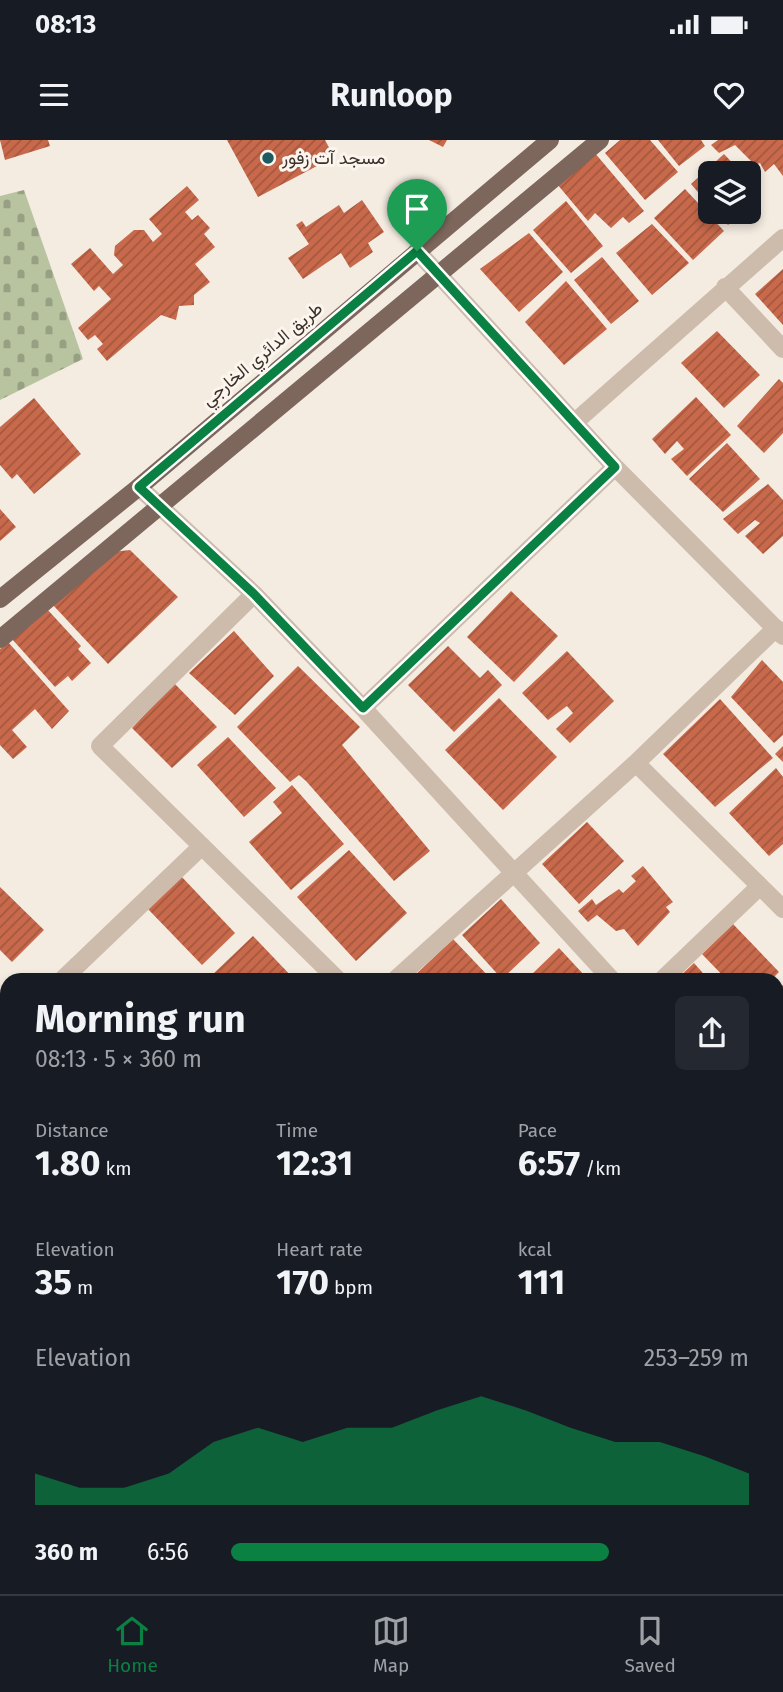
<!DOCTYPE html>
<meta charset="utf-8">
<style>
:root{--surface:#171b24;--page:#242831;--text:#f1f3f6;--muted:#9ea1a6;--line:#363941;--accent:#0b8043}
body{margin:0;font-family:"Fira Sans",Vazirmatn,sans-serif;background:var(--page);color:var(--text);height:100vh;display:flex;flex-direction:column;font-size:26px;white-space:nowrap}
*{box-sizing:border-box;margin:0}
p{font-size:23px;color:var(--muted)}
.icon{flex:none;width:38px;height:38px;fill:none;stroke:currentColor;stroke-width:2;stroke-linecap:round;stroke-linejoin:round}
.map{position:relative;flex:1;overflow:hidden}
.details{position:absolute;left:0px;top:833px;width:784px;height:621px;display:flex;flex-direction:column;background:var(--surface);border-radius:21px 21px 0 0;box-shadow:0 4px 10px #0003}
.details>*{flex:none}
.controls{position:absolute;left:698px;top:21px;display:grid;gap:14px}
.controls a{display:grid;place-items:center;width:63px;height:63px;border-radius:10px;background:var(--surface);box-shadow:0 4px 10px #0003;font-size:35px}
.pin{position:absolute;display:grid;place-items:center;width:60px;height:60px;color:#fff;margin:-72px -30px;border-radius:50% 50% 50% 0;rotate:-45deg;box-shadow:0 0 7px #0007}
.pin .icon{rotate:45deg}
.round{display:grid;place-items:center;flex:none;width:74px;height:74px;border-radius:10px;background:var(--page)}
.headline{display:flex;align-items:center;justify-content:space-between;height:119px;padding:0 35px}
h1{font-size:38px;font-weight:700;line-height:52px}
.metrics{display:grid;grid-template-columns:repeat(3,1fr);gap:10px;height:119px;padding:7px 35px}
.metrics div{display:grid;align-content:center}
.metrics b{font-size:35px;font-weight:700}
.metrics small{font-size:19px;font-weight:400}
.metrics p{font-size:19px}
.chart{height:196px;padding:14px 35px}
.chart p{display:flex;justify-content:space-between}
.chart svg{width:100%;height:126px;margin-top:7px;fill:var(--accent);opacity:.7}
ul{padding:0 35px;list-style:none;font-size:23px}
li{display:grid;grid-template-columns:112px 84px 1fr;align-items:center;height:52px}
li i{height:18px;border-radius:9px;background:var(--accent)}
.status{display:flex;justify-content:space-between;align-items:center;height:49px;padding:0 35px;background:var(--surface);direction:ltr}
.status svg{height:19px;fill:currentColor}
header{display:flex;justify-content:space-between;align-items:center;height:91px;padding:0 35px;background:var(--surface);font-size:32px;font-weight:700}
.tabs{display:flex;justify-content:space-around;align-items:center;height:98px;border-top:2px solid var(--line);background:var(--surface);font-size:19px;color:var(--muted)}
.tabs a{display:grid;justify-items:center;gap:4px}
.tabs .selected{color:var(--accent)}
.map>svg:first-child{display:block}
</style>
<div class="status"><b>08:13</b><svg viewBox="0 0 49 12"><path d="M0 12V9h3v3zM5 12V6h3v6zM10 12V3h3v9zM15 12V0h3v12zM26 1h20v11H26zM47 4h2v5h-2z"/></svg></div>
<header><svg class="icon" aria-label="menu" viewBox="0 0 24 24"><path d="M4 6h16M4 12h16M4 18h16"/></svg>Runloop<svg class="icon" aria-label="heart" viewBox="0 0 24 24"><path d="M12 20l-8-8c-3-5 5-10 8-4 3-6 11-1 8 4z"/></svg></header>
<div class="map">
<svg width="783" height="1454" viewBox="0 0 783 1454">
<defs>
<pattern id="cemetery-stones" width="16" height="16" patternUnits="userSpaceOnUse" patternTransform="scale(1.75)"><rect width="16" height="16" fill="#b8c4a0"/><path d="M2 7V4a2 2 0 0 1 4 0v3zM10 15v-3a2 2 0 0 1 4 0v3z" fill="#97a083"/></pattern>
<pattern id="building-hatch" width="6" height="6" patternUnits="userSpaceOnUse" patternTransform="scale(1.75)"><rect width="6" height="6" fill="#c8694b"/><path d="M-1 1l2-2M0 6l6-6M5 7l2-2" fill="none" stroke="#a4573f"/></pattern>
</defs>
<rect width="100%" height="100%" fill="#f4ebe1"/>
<!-- cemetery -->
<path fill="url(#cemetery-stones)" d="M24,50L83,219L0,260V56Z"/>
<!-- building -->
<path fill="url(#building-hatch)" d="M0,0H48L50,6L5,20Z
M227,0H325L334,17L258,57Z
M429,0H447L443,7Z
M620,0H650L678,32L645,60L605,13Z
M658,0H701L705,6L679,26Z
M718,0H783V36L774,24L765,32L760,23L755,25L735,5L719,13L711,5Z
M594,12L644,71L629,83L623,77L611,88L595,73L588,81L557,44Z
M724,14L742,33H710V66L691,44Z
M749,41L761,55L749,65Z
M187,46L199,60L185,72L192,80L198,75L210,88L204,94L215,107L195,124L210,142L194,155V165L179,166L176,180L161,175L107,221L97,209L103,204L95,195L88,200L78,188L111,159L99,146L94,151L71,124L90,108L113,134L123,125L114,115L115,106L134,90H144L153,102L162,94L149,79Z
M685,49L724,91L693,120L654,78Z
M362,60L384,92L368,103L373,112L350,128L341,113L303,139L288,118L309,104L296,85L302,81L306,87L339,65L344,73Z
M566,61L603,106L571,133L533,90Z
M716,72H742L728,85Z
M652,84L689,123L652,155L616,113Z
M529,93L563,132L519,172L480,129Z
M602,117L639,161L611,184L574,140Z
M783,129V185L755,154Z
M566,141L607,189L564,225L525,182Z
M717,191L760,235L724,268L681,223Z
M779,239L783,243V293L764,313L737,286Z
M696,257L731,295L687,336L671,319L684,309L677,301L665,314L652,299Z
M34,258L81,314L34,354L17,334L12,339L0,325V287Z
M727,303L760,339L723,372L689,339Z
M768,344L783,360V396L763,414L745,396L760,383L755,380L738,394L723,379Z
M0,369L16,387L0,401Z
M130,410L178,457L108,524L53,465L112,412Z
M511,451L558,496L514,542L467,497Z
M46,468L81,506L78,509L91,523L72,541L68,536L55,547L12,499Z
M234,491L274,536L235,575L189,533Z
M8,502L69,571L52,589L35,569L12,590L27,607L13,619L0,605V509Z
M448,506L480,538L488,530L502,545L454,592L408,545Z
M567,511L614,561L570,603L556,589L573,573L567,566L548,580L522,553Z
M762,520L783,542V595L774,603L731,557Z
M298,526L360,587L342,605L430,711L394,741L306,641L299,635L290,642L237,587Z
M174,543L217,587L172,628L132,588Z
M499,558L557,617L503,670L445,610Z
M720,559L773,618L715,667L663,614Z
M228,597L276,648L244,677L197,625Z
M783,606V622L775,614Z
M776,628L783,637V704L769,716L729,673Z
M292,645L344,704L291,750L249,702L282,673L273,662Z
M587,682L624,721L579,764L542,724Z
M349,710L407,773L356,821L297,757Z
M643,726L673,762L666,767L670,772L638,806L624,789L616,791L597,775L588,782L578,771L592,759L596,765L619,749L623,753L636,741L631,736Z
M180,735L235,793L202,825L146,767Z
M0,747L44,790L12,822L0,810Z
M501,759L540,803L502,839L462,795Z
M733,784L779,832L771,840H727L702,814Z
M253,796L295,840H216L211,836Z
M453,799L492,840H410Z
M559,808L585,836V840H514L521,833L527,839Z
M694,823L709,840H676Z
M783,845V922L777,927V851Z
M777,1091L783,1098V1170L777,1164Z
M783,1254V1282L777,1275V1259Z
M777,1294L783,1300V1349L777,1354Z
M7,1341V1399L0,1392V1348Z
M0,1416L7,1423L0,1434Z
M13,1447H24L31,1454H6Z
M51,1447H95L88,1454H57Z
M339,1447H391L385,1454H346Z
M601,1447H660L653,1454H608Z"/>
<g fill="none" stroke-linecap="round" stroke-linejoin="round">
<!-- minor -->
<path stroke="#cdbbac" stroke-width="18" d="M417,111L615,327L783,496
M725,147L783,209
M575,282L783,98
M139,347L254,454L363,568L612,840
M254,454L100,606L338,840
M363,568L615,327
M636,623L783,769
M62,840L202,706
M395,840L636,623L776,488
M662,840L760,746
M0,900L7,893
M0,981L7,989
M777,1009L783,1000
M0,1039L7,1034
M0,1216L7,1209
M777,1241L783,1236
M0,1262L7,1269
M174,1447L180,1454
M446,1447L453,1454
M718,1447L725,1454
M294,1454L302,1447
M558,1454L565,1447"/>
<!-- primary -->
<path stroke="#7d675c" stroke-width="18" d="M0,459L139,347L550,0
M0,499L600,0"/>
</g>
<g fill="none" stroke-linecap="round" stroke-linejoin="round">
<!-- route casing -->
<g stroke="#fff" stroke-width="14">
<path id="route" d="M417,111L615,327L363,568L254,454L139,347Z"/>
</g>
<!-- route -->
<use href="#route" stroke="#0b8043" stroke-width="9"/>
</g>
<!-- markers -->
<circle fill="#1f5a5e" stroke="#fbf5ee" stroke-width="2.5" cx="268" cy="18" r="7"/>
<g text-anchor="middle" stroke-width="6" stroke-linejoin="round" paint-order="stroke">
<!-- poi labels -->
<g font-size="18" fill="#3b302b" stroke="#fbf5ee" text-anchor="start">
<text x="282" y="24">مسجد آت زفور</text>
</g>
<!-- street labels -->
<g font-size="18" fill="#3b302b" stroke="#fbf5ee">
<text transform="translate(262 214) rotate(-40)" y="6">طريق الدائري الخارجي</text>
</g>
</g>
</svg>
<div class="controls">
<a><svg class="icon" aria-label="layers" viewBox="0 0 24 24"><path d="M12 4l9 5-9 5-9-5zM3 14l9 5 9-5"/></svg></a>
</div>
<div class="pin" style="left:417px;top:111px;background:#1e9e55"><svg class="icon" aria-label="arrive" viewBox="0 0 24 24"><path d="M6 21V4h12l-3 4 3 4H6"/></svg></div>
<section class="details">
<div class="headline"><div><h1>Morning run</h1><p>08:13 · 5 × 360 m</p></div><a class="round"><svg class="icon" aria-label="share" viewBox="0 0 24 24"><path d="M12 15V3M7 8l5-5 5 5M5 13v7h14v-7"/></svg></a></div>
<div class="metrics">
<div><p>Distance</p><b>1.80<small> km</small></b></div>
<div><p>Time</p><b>12:31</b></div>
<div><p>Pace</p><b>6:57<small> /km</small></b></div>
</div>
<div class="metrics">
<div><p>Elevation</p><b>35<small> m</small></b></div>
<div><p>Heart rate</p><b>170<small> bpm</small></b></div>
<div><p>kcal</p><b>111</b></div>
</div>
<div class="chart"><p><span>Elevation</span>253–259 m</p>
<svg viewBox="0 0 160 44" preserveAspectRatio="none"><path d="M0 44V33L10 38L20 38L30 33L40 22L50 17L60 22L70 17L80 17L90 11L100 6L110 11L120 17L130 22L140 22L150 27L160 33V44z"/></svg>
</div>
<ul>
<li><b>360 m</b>6:56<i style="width:73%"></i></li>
</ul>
</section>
</div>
<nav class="tabs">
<a class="selected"><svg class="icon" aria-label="home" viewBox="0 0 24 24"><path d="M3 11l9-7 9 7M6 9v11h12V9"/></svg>Home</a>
<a><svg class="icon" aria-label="map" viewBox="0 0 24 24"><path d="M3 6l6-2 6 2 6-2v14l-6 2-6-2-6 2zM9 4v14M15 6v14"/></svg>Map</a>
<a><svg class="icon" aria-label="saved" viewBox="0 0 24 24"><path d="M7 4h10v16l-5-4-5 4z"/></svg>Saved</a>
</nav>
